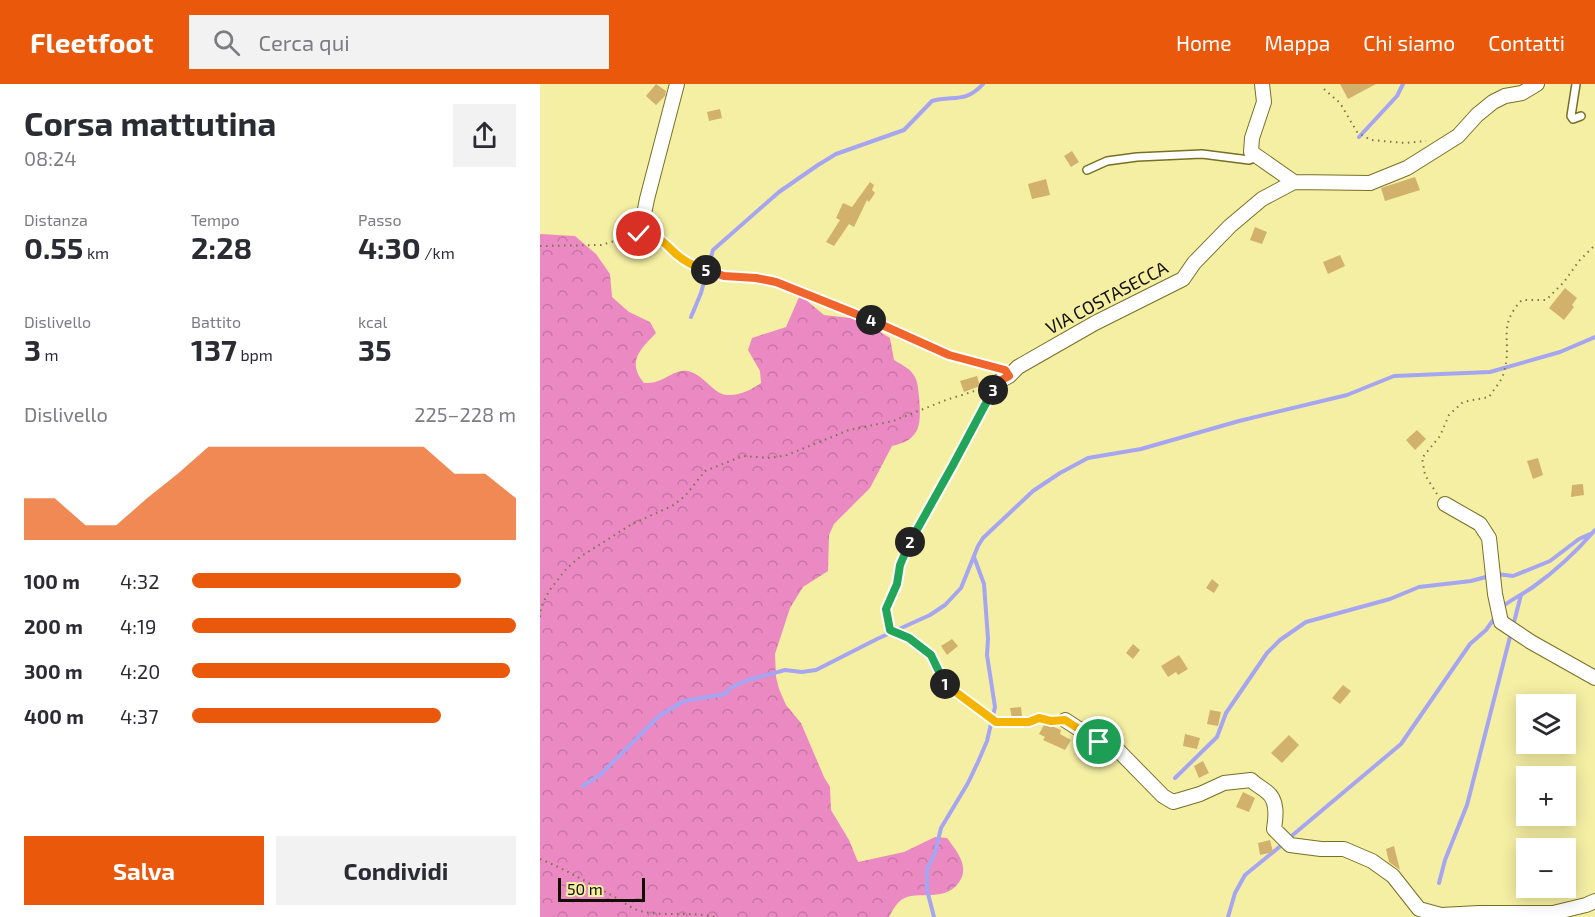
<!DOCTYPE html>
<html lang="it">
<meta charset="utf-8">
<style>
:root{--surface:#fff;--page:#f2f2f3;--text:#2b2b33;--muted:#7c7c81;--accent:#ea580c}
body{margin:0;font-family:"Exo 2",sans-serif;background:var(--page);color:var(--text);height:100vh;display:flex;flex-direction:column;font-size:22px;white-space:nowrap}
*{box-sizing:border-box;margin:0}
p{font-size:20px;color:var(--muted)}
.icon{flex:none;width:33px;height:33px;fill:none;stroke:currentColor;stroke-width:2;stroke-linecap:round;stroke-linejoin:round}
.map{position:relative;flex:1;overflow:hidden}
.details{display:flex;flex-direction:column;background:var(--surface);width:540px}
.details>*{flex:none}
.tools{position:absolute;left:976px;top:610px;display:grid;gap:12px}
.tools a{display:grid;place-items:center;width:60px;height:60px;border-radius:0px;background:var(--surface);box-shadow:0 3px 15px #0003;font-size:30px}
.scale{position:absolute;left:18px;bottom:15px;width:87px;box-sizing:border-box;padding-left:6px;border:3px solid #110e00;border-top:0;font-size:16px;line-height:21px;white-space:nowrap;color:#110e00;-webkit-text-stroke:4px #f5efa4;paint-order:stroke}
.pin{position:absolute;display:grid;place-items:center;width:51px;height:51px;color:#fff;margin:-26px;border:3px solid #fff;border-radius:50%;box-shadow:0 2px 6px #0007}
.km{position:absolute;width:30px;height:30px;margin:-15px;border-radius:50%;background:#222;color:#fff;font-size:16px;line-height:30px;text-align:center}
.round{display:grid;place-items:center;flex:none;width:63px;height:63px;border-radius:0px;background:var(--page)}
.head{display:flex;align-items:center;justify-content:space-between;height:102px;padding:0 24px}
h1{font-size:33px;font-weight:700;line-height:45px}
.stats{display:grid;grid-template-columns:repeat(3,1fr);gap:9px;height:102px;padding:6px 24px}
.stats div{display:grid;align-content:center}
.stats b{font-size:30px;font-weight:700}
.stats small{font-size:16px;font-weight:400}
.stats p{font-size:16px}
.chart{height:168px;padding:12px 24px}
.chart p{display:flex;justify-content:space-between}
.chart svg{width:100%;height:108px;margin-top:6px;fill:var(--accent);opacity:.7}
.action{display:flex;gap:12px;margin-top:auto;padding:12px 24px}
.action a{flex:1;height:69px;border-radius:0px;background:var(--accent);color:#fff;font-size:24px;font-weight:700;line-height:69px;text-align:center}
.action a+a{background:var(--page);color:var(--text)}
ul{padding:0 24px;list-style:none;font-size:20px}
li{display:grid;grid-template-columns:96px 72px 1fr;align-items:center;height:45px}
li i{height:15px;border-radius:8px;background:var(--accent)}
header{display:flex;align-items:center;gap:36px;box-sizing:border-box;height:84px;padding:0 30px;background:var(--accent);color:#fff}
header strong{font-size:28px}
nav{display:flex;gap:33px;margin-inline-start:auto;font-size:21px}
.search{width:420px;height:54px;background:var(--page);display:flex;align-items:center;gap:15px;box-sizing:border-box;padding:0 21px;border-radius:0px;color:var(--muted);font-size:22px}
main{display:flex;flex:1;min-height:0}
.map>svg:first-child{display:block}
</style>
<header>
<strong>Fleetfoot</strong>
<div class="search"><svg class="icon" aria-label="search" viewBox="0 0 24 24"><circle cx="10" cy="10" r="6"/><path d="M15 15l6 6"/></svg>Cerca qui</div>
<nav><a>Home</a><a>Mappa</a><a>Chi siamo</a><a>Contatti</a></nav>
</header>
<main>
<section class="details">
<div class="head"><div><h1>Corsa mattutina</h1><p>08:24</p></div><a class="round"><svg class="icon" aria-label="share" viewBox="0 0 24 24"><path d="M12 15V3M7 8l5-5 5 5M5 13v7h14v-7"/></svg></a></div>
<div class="stats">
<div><p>Distanza</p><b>0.55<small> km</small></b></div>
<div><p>Tempo</p><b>2:28</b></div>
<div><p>Passo</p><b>4:30<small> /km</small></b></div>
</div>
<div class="stats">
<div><p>Dislivello</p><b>3<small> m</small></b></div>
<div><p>Battito</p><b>137<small> bpm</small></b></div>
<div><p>kcal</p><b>35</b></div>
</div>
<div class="chart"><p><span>Dislivello</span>225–228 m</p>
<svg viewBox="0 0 160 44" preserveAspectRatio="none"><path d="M0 44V27L10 27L20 38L30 38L40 27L50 17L60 6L70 6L80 6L90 6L100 6L110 6L120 6L130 6L140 17L150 17L160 27V44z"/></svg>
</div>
<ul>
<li><b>100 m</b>4:32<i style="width:83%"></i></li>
<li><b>200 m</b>4:19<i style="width:100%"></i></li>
<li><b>300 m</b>4:20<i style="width:98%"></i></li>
<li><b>400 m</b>4:37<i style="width:77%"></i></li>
</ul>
<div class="action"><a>Salva</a><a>Condividi</a></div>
</section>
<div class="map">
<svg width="1055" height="833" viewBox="0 0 1055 833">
<defs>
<pattern id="forest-crowns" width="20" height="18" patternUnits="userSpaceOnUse" patternTransform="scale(1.5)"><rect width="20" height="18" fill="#eb89c3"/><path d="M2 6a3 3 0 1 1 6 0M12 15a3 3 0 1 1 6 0" fill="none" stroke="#c875a6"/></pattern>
</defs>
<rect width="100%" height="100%" fill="#f5efa4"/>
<!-- forest -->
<path fill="url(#forest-crowns)" d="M0,150L35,152L56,170L70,190L72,213L89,228L110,238L116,249C101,265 86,277 104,299C108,299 113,299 118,297C128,294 136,285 148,287C160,290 168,301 178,308C191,316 210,307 221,299L220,287L208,266L212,254L246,243L260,211L284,231L319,235L350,254L354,276C360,280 369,284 373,290C378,296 378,305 379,312C381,339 382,356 352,362L330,404L294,440L289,451L288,487L263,503L250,524L235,570L236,593L239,605L246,621L261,639L284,693L290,703L291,726L309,756L318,778L364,768L395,753L407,754C418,769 432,785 416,802C412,806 406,809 400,810C390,812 377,810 367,813C358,816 353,825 349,833H0Z"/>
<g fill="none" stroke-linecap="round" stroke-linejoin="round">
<!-- stream -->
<path stroke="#a6a5f2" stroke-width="4" d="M819,53L857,12L863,0
M151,233L161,209L173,166L239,108L278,81L296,70L364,46L392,17C413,11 425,20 443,0
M962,523C972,515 983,510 993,503C1017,486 1036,468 1055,446
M973,542L981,511
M635,694L677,653L686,629L727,569L740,556L766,538L850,515L879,503L931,497L957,490L973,492L1010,477L1039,455L1050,450
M43,702L61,690L119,632L144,617L185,610L190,604L208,596L245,586L262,588L276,586L337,555L390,531L405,521L421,504L438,462L443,454L493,407L520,389L548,374L601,365L699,337L807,311L854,292L950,288L1020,268L1055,253
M748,755L861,660L930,560L946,546L956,532
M899,799L905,776L927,721L971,549
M394,833L387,806V785L395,769L401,744L428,699L438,678L447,657L455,623L447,571L448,555L444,500L434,473
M688,833L695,809L705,791L743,760"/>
</g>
<!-- building -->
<path fill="#d2b16c" d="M116,0L126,7L125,12L116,21L106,12Z
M800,0H836L808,15Z
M180,25L182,34L169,37L167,28Z
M532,67L539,78L531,83L524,72Z
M875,93L880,106L845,117L841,104Z
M506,95L510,111L492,115L488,100Z
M330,98L334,101L332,106L335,109L329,118L327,116L314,143L309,140L294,162L286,158L300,136L296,134L303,119L312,123Z
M715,143L727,148L722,160L710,156Z
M800,171L805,182L788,190L783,178Z
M1025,204L1037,214L1032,221L1034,223L1024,236L1009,224Z
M437,292L440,302L424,308L420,297Z
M877,346L886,355L875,366L866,356Z
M998,374L1003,391L993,395L987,377Z
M1043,400L1044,411L1031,413L1032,401Z
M672,495L679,501L674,509L666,504Z
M412,555L418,562L407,571L401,562Z
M593,560L600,566L593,575L586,569Z
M639,571L648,585L638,591L636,588L628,593L621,582Z
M803,601L811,607L800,620L792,614Z
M481,623L482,633L472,635L470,624Z
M670,626L681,628L678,642L667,640Z
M505,639L521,646L520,650L531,656L525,666L503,656L505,653L499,650Z
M645,650L660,654L657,665L643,662Z
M749,651L759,661L742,679L731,669Z
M663,677L669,689L659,694L654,682Z
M703,708L715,714L709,728L696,723Z
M730,756L733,768L720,771L718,759Z
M854,762L860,786L849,778L846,765Z"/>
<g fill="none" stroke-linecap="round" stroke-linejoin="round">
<!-- service casing -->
<g stroke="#777025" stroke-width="10">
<path id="service" d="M1036,0L1031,32L1033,35L1041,32
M547,86L567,77L597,73L662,70L709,76L717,73"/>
</g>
<!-- minor casing -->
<g stroke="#777025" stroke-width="16">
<path id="minor" d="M722,0L724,18L712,54L711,68L754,98
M108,148L103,135L107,115L137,0
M456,299L469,292L478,283L555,239L643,195L654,179L690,142L722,115L754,98L830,99L867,84L918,52L937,31L953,18L965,12L982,9L997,0
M905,420L940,440L949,454L955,510L961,538L991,558L1055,594
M525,636L559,658L568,656L623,712L633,718L660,710L684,699L711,696C716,701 721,703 727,708C738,716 736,733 734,745L750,761L781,765H804L832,777L853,792L879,825L901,831L939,829H1013L1046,821L1055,817"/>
</g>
<!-- path -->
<path stroke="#7a764c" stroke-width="2" stroke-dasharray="1.5 4.5" stroke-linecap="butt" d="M784,5L800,19L817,48L831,56L865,59L886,57
M119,155L125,158L137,171L159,184L184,192L216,194L236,198L345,241L367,253L409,271L457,284
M0,162L61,161L95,151
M451,310L413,381L373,450L360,481L357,500L346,525L350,546L369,554L391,571L404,599L456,638H489L499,634L514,636
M897,410L885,391L882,374L900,352L909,331L923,318L949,313C954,305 962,297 964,288C973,257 956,243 982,216H1006L1024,198L1039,177L1055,161
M0,533L1,523L9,507L27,484L40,473L92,440L132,422L145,412L165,387L203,372L230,374L247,371L309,346L353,337L406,316L444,304
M0,775C25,785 48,799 71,811C81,816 90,824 100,827C125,833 150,827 175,833"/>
<!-- service -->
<use href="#service" stroke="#fff" stroke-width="7"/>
<!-- minor -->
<use href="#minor" stroke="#fff" stroke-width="14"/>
</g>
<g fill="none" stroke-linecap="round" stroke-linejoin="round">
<!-- split-1 casing -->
<g stroke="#fff" stroke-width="12">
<path id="split-1" d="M405,600L456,638H489L499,634L511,637L525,636L559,658"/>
</g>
<!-- split-2 casing -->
<g stroke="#fff" stroke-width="12">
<path id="split-2" d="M370,458L360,481L357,500L346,525L350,546L369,554L391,571L405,600"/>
</g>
<!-- split-3 casing -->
<g stroke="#fff" stroke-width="12">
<path id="split-3" d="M370,458L413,381L453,306"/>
</g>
<!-- split-4 casing -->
<g stroke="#fff" stroke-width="12">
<path id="split-4" d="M331,236L409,271L465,286L469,292L456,299L453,306"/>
</g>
<!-- split-5 casing -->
<g stroke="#fff" stroke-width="12">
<path id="split-5" d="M166,186L184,192L216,194L236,198L331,236"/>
</g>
<!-- split-6 casing -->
<g stroke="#fff" stroke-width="12">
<path id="split-6" d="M99,150C116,147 124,159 136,170C144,177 156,183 166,186"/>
</g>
<!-- split-1 -->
<use href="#split-1" stroke="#f5b400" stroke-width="8"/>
<!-- split-2 -->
<use href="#split-2" stroke="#22a559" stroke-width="8"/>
<!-- split-3 -->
<use href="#split-3" stroke="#22a559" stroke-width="8"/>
<!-- split-4 -->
<use href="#split-4" stroke="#f0652b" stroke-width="8"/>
<!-- split-5 -->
<use href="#split-5" stroke="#f0652b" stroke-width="8"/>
<!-- split-6 -->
<use href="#split-6" stroke="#f5b400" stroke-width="8"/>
</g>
<g text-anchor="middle" stroke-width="4.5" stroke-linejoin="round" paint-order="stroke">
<!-- street labels -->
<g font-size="18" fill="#110e00" stroke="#f5efa4">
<text transform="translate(567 214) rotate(-28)" y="6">VIA COSTASECCA</text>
</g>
</g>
</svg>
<div class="tools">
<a><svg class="icon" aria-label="layers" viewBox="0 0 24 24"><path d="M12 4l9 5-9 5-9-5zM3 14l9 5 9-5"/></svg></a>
<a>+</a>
<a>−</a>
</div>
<div class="scale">50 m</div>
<div class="pin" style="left:559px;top:658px;background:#1e9e55"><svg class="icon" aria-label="arrive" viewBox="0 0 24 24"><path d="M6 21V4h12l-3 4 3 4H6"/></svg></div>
<div class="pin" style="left:99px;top:150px;background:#d93025"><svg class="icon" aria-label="check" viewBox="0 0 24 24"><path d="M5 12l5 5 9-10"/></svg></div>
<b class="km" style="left:405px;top:600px">1</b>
<b class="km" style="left:370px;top:458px">2</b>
<b class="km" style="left:453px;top:306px">3</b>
<b class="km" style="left:331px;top:236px">4</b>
<b class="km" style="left:166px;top:186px">5</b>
</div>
</main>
